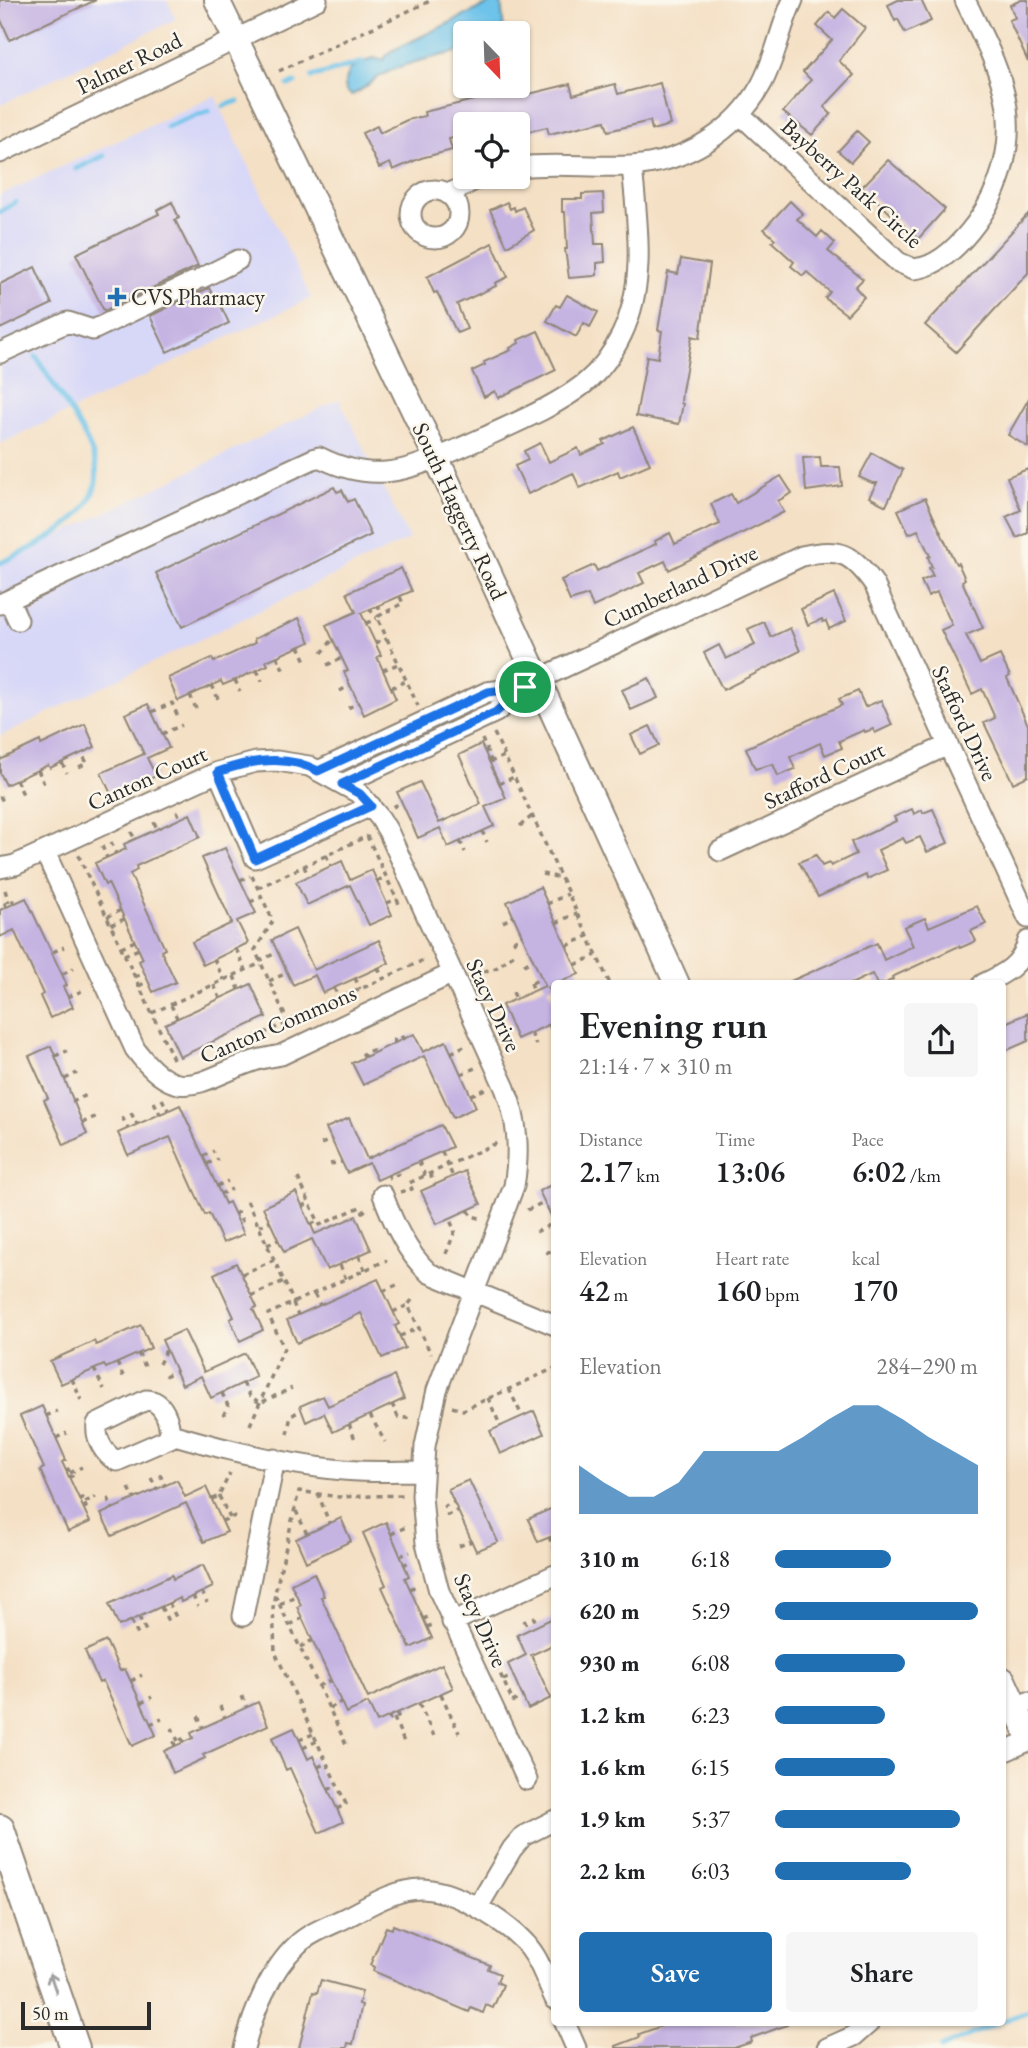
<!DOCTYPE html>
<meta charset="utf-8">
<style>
:root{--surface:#fff;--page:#f6f6f6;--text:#202124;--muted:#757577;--accent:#1f6fb2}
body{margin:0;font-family:"EB Garamond",serif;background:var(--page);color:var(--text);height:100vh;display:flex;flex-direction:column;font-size:26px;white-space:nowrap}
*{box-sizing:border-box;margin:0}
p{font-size:23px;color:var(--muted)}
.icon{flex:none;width:38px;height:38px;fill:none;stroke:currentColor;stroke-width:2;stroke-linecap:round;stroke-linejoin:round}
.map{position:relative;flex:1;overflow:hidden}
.sheet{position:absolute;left:551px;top:980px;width:455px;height:1046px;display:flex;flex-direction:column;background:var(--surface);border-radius:7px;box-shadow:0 2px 5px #0004}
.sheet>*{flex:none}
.needle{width:46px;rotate:157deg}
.fabs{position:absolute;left:453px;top:21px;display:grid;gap:14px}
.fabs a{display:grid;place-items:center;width:77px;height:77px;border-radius:7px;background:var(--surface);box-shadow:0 2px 5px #0004;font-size:35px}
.scale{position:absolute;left:21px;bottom:18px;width:130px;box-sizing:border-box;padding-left:7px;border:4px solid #2b2b2b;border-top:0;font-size:19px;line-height:24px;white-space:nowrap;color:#2b2b2b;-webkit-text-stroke:5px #fbf7ec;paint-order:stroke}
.pin{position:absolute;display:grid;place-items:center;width:60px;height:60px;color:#fff;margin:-30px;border:4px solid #fff;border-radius:50%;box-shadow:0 2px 7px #0007}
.round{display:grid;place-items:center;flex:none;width:74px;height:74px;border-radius:7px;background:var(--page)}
.summary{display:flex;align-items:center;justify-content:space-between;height:119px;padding:0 28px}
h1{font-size:38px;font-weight:600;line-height:52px}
.stats{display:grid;grid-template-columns:repeat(3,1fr);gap:10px;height:119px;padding:7px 28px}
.stats div{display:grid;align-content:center}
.stats b{font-size:30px;font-weight:600}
.stats small{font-size:19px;font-weight:400}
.stats p{font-size:19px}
.chart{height:196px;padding:14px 28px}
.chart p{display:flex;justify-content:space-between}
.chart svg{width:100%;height:126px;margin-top:7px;fill:var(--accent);opacity:.7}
.primary-button{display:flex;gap:14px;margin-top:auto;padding:14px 28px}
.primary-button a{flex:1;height:80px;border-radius:7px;background:var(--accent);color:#fff;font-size:28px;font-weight:600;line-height:80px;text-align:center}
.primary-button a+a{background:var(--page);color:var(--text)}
ul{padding:0 28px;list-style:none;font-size:23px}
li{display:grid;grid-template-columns:112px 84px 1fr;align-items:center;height:52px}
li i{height:18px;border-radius:9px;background:var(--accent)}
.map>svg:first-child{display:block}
</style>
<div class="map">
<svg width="1028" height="2048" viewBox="0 0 1028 2048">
<rect width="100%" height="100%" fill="#fbf7ec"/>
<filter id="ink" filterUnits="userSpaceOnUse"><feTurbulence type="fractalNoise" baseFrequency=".0143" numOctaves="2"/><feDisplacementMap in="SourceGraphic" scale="14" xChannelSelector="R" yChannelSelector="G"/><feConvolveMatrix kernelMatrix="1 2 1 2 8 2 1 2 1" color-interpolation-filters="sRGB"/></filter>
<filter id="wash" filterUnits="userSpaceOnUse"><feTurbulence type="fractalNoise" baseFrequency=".00686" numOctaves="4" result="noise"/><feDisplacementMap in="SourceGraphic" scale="28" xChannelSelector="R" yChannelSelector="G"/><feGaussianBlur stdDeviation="1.57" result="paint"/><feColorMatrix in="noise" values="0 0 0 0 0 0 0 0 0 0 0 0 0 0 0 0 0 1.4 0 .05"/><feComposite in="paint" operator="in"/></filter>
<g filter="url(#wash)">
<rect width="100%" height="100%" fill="#f4e0c5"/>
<!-- built -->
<path fill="#d7d7f8" d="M0,0H167L176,19L0,105Z
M215,96L311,298L0,444V195Z
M339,399L409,539L0,736V564Z"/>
<!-- water -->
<path fill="#6dc3ea" stroke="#4c778a" stroke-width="2" d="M497,0H501L504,33H466L465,50C438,57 409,61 384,74C372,79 364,91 351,95L346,91L345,83L350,69L373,58L383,60L391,51Z"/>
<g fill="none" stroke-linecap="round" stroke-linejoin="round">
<!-- stream -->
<path stroke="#6dc3ea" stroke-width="5" d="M312,77L363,62
M288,85L295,83
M224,106L238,101
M167,127L209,111
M76,169L104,156
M0,212L16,202
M0,563C37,546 104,516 96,466C92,439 51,383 36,356
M1003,2021L1028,2011
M941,2048L997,2023"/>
</g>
<g id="blocks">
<!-- building -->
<path fill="#c5b3e2" d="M0,0H96L10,40L0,18Z
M898,0H921L931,21L905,33L898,19L895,21L888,5Z
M1021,0H1028V62L1009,20L1015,18L1010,5Z
M843,9L865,28L839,61L854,75L824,107L831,114L812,135L783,112L811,80L803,72L832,40L817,26L829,12L835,18Z
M660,83L670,125L652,130L650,121L608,131L605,121L549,134L547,127L519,134L518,124H466V135L449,139L452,150L421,158L393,170L390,163L379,168L362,133L377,126L380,133L407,120L425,116L424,112L527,87L529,94L570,84L573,95L615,84L618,94Z
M857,131L869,142L851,162L838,151Z
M888,160L945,209L918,239L862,187Z
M603,193L604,212L593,213L595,244H604L605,262L597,263V275L594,276L569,278L565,249H567L565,212H562V199H582V194Z
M790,201L803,214L797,219L817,237L822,231L835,243L828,251L863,279L855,287L864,297L847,315L825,298L830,292L807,272L803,276L791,266L794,262L772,242L775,239L764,229Z
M172,202L179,218L175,220L198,266L104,311L76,254L159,214L157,210Z
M507,202L510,209L514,207L515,211L523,207L534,230L507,246L490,210Z
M1028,214V273L956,352L925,325Z
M492,243L508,277L495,283L496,286L457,304L467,329L457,333L437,292L434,293L427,277Z
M681,259L710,264L700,338L692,336L682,391L681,403L683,404L679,424L636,416L647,356L658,358L662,331L658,330L668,272L678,274Z
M35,267L52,304L0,329V284Z
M209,288L218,305L220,304L229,323L167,352L150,316Z
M567,295L598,312L590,327L584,323L576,337L547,321L556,305L560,307Z
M538,331L556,370L498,398L495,391L484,397L472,371L485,365L484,362L511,350L510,348L519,343L518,340Z
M1028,400V447L1008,435Z
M633,427L650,464L620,477L618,471L580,488L573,473L528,494L515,466L528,460L524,451L540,443L549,462L578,448L581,455L605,444L603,441Z
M872,453L903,470L886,506L869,497L877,483H872L859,477Z
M820,457L821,467H840L842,486L806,491L803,458Z
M1028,469V533L1017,538L1006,517L1021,510L1007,477Z
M781,476L792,493L778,501L784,512L669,570L665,561L639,573L644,583L593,607L588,595L570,601L561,580L594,565L597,571L656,544L655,541L670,533L675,544L720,524L711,504L731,494L736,503Z
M334,487L337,492L342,490L348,502L354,499L371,535L182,627L156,573Z
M925,498L948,548L956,564L958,563L965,579L962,581L983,628L966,635L980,664L1000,655L1010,676L1007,678L1028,725V776L1013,783L984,723L995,718L982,689L972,694L941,630L952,625L937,592L928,596L921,581L933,576L929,568L932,567L928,557L930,556L918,530L909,534L898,510Z
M401,568L412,591L361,613L381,655L377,657L396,699L364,715L344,672L348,671L326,625L356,612L347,593Z
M834,594L846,621L829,629L826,621L823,622L822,619L808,625L801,609Z
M299,618L310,642L266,661L268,665L235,680L223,685L221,681L178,701L168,678L212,658L214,662L255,643L254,639Z
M764,622L771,637L790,628L800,651L723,690L704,653L719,645L726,659L755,645L748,629Z
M649,678L658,698L631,710L622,690Z
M858,691L865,707L881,700L892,725L875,733L873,729L865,732L864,730L839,741L842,748L825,755L820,743L790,757L795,769L778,776L773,764L755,769L746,748L842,705L839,699Z
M148,704L169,748L147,758L156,776L112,796L101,773L144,754L125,714Z
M85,724L95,747L50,768L48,765L6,785L0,773V760L40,741L41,745Z
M650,726L659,745L640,754L631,735Z
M481,744L506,798L485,807L494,826L448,847L440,828L418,838L397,792L420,782L439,823L481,804L459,755Z
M912,809L914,814L922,810L923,813L933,809L948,843L927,852L920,837L906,843L903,838L878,850L887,870L867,879L866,875L818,897L799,862L816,855L822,866L829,863L831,866L856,854L851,842L896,821L894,817Z
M190,814L200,837L136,866L137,870L130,874L165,949L161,951L176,982L153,992L139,961L143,959L108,883L105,885L95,863L126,849L124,844Z
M225,848L256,913L237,921L248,943L203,965L192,942L232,923L202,858Z
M342,861L350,880L372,870L392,915L369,925L350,885L307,905L296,882Z
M540,887L579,974L555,984L548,988L555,1003V1022L517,1039L502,1005L545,986L507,902Z
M26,898L67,985L63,987L73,1007L50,1018L40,996L43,994L14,930L0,937V910Z
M977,906L986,924L971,931L976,941L960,948L959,946L892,977L893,979L884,984H877L872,974L851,984H784L877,943L884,960L913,946L904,927L925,918L929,927Z
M295,929L314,970L379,940L389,963L323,993L315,975L293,985L272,940Z
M251,984L266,1017L180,1057L165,1024Z
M1028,1013V1041L1003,1052V1024Z
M414,1034L423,1052L446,1041L476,1107L453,1118L424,1056L363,1085L352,1063Z
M51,1046L87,1134L64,1145L44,1100L48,1098L29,1056Z
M180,1105L225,1204L229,1202L244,1234L223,1243L209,1213L205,1215L170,1137L128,1155L118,1133Z
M349,1118L367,1159L441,1125L452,1147L377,1180L369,1163L347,1173L326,1128Z
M465,1171L481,1204L437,1224L421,1191Z
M555,1183V1224L539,1191Z
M296,1192L315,1234L356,1216L371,1250L327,1270L312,1239L284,1252L263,1207Z
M236,1263L257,1307L253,1309L263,1330L240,1341L230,1319L234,1317L214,1274Z
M378,1279L399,1324L395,1326L405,1348L382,1358L361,1313L297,1343L287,1320Z
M141,1325L151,1348L106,1368L104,1365L61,1384L50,1361L94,1341L96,1345Z
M184,1330L204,1372L245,1353L256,1377L211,1398L201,1376L182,1385L162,1340Z
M394,1376L404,1399L333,1432L324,1413L306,1422L300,1406L323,1396L328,1406Z
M42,1406L66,1460L62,1462L90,1522L68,1532L40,1470L44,1468L20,1416Z
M534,1411L544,1434L500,1454L490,1431Z
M177,1480L185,1497L206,1487L227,1532L204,1542L186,1503L112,1536L101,1514Z
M469,1480L498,1542L476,1551L448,1489Z
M555,1507V1535L538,1542L528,1519Z
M341,1518L351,1541L306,1562L296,1539Z
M386,1522L409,1576L405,1578L432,1638L410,1648L382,1587L386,1585L363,1533Z
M203,1565L213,1587L181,1602L180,1598L119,1626L109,1604L172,1575L173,1579Z
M314,1573L324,1596L321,1597L368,1698L442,1664L453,1688L377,1722L368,1703L346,1713L297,1607L301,1605L291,1584Z
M555,1617V1644L531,1655L551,1698L528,1709L508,1664L526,1655L517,1635Z
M106,1641L120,1671L125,1669L156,1735L132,1746L103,1681L99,1683L85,1651Z
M258,1702L268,1725L203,1755L205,1758L173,1773L164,1751L193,1738L191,1733Z
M294,1728L308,1759L313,1756L343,1822L319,1833L290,1768L286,1770L272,1738Z
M393,1925L490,1965L488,1969L500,1974L497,1982L503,1985L493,2008L486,2005L483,2013L471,2008L469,2012L373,1971L374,1967L370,1965L386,1927L392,1929Z
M321,1980L362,1991L359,2004L362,2005L353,2044L348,2043L347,2048H299L313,1992L317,1993Z
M670,2023H786L787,2025L751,2038L752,2042L734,2048H616V2046L640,2037L639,2034Z"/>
</g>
</g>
<g filter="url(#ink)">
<use href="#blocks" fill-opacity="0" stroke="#908678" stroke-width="2"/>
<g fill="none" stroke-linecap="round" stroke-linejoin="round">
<!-- minor casing -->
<g stroke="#908678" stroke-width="23">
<path id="minor" d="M740,114L898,262L914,269C937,267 957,247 970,231C1002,192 1017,138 1003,89C995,58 979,29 965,0
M0,153L317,0
M518,167C555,162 593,168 630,166C684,163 735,132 761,85C776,58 780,27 793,0
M411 214a24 24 0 1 1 48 0a24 24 0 1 1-48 0Z
M449,194L480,177
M202,278L238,260
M0,353L68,322L93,330L193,282
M9,600L18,620
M0,604L313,459L319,457C339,467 363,474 386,472C416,470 457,449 485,437C519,421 554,407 584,384C600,371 613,353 622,334C647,281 637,222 632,166
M318,771L487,692L524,687
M218,772L255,858L371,806
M342,784L496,712L525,687L537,680L802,556C839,547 852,553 874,584L1028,918
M720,851L948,745
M45,852L135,1049C179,1109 200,1079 254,1061C263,1058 272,1057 281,1055L453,973
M0,868L15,865L218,772L256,762L277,761L309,766L360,794L380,818L388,831L505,1088C518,1121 520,1151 514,1186L437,1390L425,1446L422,1495L426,1543L439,1591L527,1780
M983,984C1004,974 1022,965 1028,941
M383,1195C394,1224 407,1253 429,1273L555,1325
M146,1400C164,1400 170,1422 170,1438L117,1461C104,1455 95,1438 97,1424Z
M171,1434C229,1451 297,1468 358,1471C380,1472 402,1471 423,1471
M243,1616L275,1459
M452,1622L555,1575
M1003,1715L1028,1702
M1003,1752L1028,1741
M478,1907L512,1849L523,1836L555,1820
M565,2023L576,2048
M244,2048C253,2013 270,1970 297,1945C310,1932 332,1925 349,1916C370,1905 398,1888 423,1889C458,1891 517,1926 535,1956C543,1969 548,1985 555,1999
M827,2048L854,2036L869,2023"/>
</g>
<!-- major casing -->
<g stroke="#908678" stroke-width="28">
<path id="major" d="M217,0L437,459L677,984
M1003,1680L1028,1735"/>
</g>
<!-- highway casing -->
<g stroke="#908678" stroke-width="32">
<path id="highway" d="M0,1829L75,2048"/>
</g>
<!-- path -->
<path stroke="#908678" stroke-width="3.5" stroke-dasharray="5 5" stroke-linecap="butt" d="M279,71L432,0
M400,597L403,603L377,617L418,706
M378,605L382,615
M369,609L377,617
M366,623L377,619
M375,643L387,639
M299,646L306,661
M322,653L333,639
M277,656L284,671
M327,665L342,658
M257,670L262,681
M383,670L398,664
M235,680L240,691
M212,685L219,701
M391,688L406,681
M340,691L350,685
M190,695L197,711
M348,708L358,703
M152,712L172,703L179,719
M494,733L610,984
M162,734L182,725
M482,739L491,761
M490,762L504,756
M62,763L67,773
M79,767L87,763L82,754
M38,770L44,784
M16,780L23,794
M499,784L514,777
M0,796L4,803
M393,807L402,802
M177,811L180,818
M154,822L157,829
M520,826L532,816
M482,831L487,842
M131,832L135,839
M367,836L399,904
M460,841L465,852
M111,842L116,854
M102,846L107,858
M326,855L331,866
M81,856L79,857L175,1063
M304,866L308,876
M542,874L561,878
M252,876L273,921L255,950L288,1022
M240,880L250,876
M377,881L386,877
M258,888L367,836
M5,890L9,903
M250,902L262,897
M387,903L397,899
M547,904L568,894
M6,907L5,904L13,901L14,903
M107,917L121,910
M503,922L514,916
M556,923L577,913
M111,925L124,919
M513,942L522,935
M567,946L588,936
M121,947L135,941
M236,949L246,970
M53,952L64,947
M124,955L139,949
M214,959L224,980
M259,961L278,952
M524,965L533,960
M575,965L596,955
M378,968L383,978
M63,974L74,968
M474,974L496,968L517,952
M234,976L239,989
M135,977L144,973
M355,978L360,989
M269,981L287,973
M531,983L534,991
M532,983L542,978
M214,985L220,998
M139,986L148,981
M334,988L339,998
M513,992L516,999
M68,997L84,990
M171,1005L177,1018
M152,1013L261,963
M549,1024L555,1036
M531,1033L536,1045
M395,1043L394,1040L403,1037L404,1039
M227,1050L426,959
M451,1053L464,1046
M55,1056L67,1051
M365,1057L363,1054L372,1050L373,1053
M461,1074L475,1068
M65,1079L77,1073
M471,1095L485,1089
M162,1099L168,1110
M72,1102L87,1095
M154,1102L160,1114
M131,1113L137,1124
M122,1117L128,1128
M82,1123L97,1116
M321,1144L331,1140
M442,1152L453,1177
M203,1156L214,1151
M419,1162L425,1176
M207,1164L218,1159
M330,1164L342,1162
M388,1174L390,1178L399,1174L397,1171
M430,1174L435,1185
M298,1178L320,1225L360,1207L363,1212L369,1207
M217,1186L228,1181
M400,1192L412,1189L409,1183L499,1142
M220,1194L232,1189
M247,1201L294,1303
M302,1206L310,1203
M468,1210L472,1216L483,1219
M527,1210L544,1202
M235,1214L238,1212L242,1221L239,1223
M311,1224L318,1221
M259,1226L270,1221
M536,1232L554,1223
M267,1245L278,1240
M546,1253L555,1249
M446,1254L455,1231L449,1218
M359,1256L365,1270
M340,1265L346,1279
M242,1274L274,1260
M383,1291L399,1284
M314,1294L320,1305
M251,1296L284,1281
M412,1300L408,1305L431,1354
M293,1303L298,1315
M393,1312L408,1305
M400,1336L419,1328
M138,1353L147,1370
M117,1363L125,1380
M159,1364L166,1350
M94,1369L104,1389
M165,1376L176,1371
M72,1379L81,1400
M243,1383L250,1396L260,1403L292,1388
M509,1389L522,1416
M222,1393L228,1406L222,1418
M488,1398L501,1427
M392,1404L398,1417L412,1419
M452,1407L463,1410L555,1368
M370,1415L385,1442
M46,1416L57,1411
M349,1424L356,1442
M250,1425L284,1348L268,1314L387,1260
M287,1434L291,1416L301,1410
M56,1438L67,1433
M66,1470L68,1469L72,1476L69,1477
M70,1473L82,1467
M160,1474L165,1486
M151,1478L157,1489
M129,1488L135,1499
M318,1493L329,1523
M219,1496L230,1518
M108,1498L113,1509
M79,1499L82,1498L86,1507L83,1508
M212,1499L219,1496L230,1473
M85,1502L96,1497
M443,1507L454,1502
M296,1511L307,1534
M446,1516L458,1510
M222,1521L240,1514
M391,1534L406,1527
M549,1537L554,1548
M459,1546L472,1541
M400,1556L410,1552
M403,1565L412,1561
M410,1589L418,1585
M202,1592L207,1603
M275,1595L348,1748
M193,1596L198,1607
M169,1603L176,1617
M280,1604L297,1595
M161,1607L168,1621
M533,1616L537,1625
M139,1617L146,1631
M423,1619L431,1616
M524,1620L529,1629
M131,1621L138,1635
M290,1625L302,1618
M427,1627L435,1624
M484,1638L513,1702
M300,1647L313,1640
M503,1680L513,1676
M131,1681L142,1675
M318,1686L331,1680
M441,1694L459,1733
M242,1696L247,1708
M512,1702L523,1697
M141,1703L152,1697
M419,1704L435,1738
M220,1706L225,1718
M329,1708L341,1702
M198,1716L203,1728
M388,1716L390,1719L398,1716L396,1712
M394,1718L404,1742
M150,1724L162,1719
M172,1728L178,1741
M299,1740L313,1734
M175,1746L174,1743L182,1739L184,1742
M303,1748L317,1741
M318,1767L327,1763
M328,1790L337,1785
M337,1809L346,1804L275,1652L273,1608L275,1593L299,1491L339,1497L405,1495"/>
<!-- minor -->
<use href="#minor" stroke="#fff" stroke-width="19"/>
<!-- major -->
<use href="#major" stroke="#fff" stroke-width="24"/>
<!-- highway -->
<use href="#highway" stroke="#fff" stroke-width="28"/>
</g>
<!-- one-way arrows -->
<defs><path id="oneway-shaft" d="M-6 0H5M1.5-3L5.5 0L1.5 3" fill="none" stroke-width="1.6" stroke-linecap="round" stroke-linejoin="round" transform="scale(1.75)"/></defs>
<use stroke="#a0a0a0" href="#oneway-shaft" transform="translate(53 1983) rotate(-109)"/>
</g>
<g fill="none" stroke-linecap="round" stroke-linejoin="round" filter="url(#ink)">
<!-- route casing -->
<g stroke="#fff" stroke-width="14">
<path id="route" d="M525,687L496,712L342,784L360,794L371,806L255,859L218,772C250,760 287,754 318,771L488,692Z"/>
</g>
<!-- route -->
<use href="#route" stroke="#1a73e8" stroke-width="9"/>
</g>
<!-- markers -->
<path fill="#1f6fb2" stroke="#fbf7ec" stroke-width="2.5" d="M113.5 286.5h7v7h7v7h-7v7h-7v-7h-7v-7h7z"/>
<g text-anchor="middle" stroke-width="5" stroke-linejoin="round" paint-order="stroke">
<!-- street labels -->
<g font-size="23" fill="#2b2b2b" stroke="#fbf7ec">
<text transform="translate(129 63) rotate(-26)" y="8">Palmer Road</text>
<text transform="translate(852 183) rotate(42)" y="8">Bayberry Park Circle</text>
<text transform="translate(460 511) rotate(65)" y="8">South Haggerty Road</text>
<text transform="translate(680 586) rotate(-25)" y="8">Cumberland Drive</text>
<text transform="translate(965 723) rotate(65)" y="8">Stafford Drive</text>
<text transform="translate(824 775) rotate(-25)" y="8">Stafford Court</text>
<text transform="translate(147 778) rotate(-24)" y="8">Canton Court</text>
<text transform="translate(494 1005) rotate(65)" y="8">Stacy Drive</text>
<text transform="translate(278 1024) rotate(-23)" y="8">Canton Commons</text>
<text transform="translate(481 1620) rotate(66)" y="8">Stacy Drive</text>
</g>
<!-- poi labels -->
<g font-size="23" fill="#2b2b2b" stroke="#fbf7ec" text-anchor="start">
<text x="131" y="305">CVS Pharmacy</text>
</g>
</g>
</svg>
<div class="fabs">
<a><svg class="needle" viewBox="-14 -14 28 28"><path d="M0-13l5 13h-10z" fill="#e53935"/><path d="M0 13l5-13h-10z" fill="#757577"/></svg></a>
<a><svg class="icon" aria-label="locate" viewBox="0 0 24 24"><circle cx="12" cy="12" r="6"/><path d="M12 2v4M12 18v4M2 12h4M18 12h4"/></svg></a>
</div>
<div class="scale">50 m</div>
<div class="pin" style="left:525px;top:687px;background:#1e9e55"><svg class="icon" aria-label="arrive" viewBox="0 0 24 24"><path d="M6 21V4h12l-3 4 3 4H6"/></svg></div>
<section class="sheet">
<div class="summary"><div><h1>Evening run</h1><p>21:14 · 7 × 310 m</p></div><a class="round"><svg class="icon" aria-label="share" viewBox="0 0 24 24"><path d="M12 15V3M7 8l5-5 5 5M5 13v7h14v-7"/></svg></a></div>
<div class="stats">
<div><p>Distance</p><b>2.17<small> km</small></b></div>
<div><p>Time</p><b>13:06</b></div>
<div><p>Pace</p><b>6:02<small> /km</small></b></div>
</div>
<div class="stats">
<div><p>Elevation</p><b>42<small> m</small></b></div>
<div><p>Heart rate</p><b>160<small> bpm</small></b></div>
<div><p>kcal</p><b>170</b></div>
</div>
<div class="chart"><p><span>Elevation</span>284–290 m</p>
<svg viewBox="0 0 160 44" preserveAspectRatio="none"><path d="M0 44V27L10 33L20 38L30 38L40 33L50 22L60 22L70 22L80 22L90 17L100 11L110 6L120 6L130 11L140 17L150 22L160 27V44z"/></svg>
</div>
<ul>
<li><b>310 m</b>6:18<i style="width:57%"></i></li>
<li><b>620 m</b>5:29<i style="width:100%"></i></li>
<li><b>930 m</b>6:08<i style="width:64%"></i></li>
<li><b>1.2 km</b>6:23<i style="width:54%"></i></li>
<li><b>1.6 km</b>6:15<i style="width:59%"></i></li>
<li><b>1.9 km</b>5:37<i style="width:91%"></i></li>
<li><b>2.2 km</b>6:03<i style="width:67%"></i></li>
</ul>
<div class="primary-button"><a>Save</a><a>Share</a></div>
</section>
</div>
